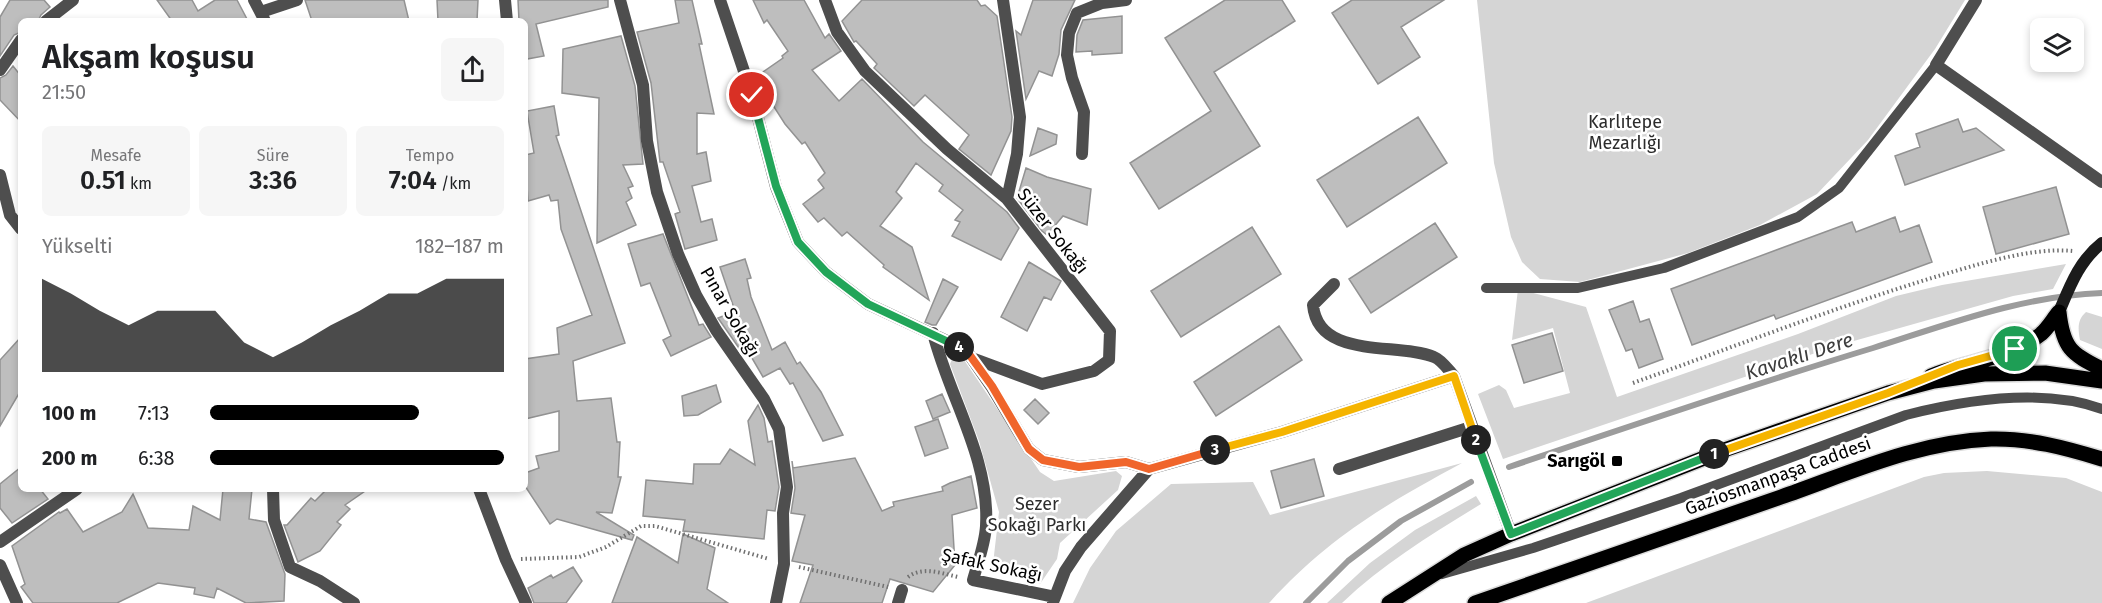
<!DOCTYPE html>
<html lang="tr">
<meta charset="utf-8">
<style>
:root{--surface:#fff;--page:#f6f6f6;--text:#202124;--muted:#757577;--accent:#000}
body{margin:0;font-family:"Fira Sans",sans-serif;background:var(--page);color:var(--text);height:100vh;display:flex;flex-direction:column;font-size:22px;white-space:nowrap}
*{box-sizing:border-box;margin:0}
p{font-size:20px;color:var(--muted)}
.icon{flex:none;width:33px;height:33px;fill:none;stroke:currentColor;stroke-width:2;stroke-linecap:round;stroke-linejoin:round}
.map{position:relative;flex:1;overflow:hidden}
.sheet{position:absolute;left:18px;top:18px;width:510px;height:474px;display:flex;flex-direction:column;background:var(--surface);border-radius:9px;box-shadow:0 3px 9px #0003}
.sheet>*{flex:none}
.controls{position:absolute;left:2030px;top:18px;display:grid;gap:12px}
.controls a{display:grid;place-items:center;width:54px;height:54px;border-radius:9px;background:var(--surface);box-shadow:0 3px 9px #0003;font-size:30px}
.pin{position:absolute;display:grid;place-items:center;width:51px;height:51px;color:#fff;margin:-26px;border:3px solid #fff;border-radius:50%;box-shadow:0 2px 6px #0007}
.km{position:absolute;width:30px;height:30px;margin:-15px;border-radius:50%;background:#222;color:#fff;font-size:16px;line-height:30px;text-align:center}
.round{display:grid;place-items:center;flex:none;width:63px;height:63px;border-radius:9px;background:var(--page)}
.headline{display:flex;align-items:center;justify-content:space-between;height:102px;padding:0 24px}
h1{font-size:33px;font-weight:600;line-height:45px}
.metrics{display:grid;grid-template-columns:repeat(3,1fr);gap:9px;height:102px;padding:6px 24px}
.metrics div{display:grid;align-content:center;border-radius:9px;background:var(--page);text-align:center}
.metrics b{font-size:26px;font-weight:600}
.metrics small{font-size:16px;font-weight:400}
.metrics p{font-size:16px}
.chart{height:168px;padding:12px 24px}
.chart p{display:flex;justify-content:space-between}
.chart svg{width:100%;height:108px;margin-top:6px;fill:var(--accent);opacity:.7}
ul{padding:0 24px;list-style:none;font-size:20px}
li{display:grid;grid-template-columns:96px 72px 1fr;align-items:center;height:45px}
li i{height:15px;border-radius:8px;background:var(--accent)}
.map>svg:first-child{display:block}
</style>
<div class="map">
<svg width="2102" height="603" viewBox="0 0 2102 603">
<rect width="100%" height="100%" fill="#fff"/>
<!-- green -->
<path fill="#d5d5d5" d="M1477,0H1965L1935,49L1868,140L1817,194L1760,225L1688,253L1580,282L1540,279L1522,262L1511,237L1494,163Z
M2066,264L2053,289L2013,296L1836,346L1503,459L1478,394L1499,385L1506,390L1514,408L1570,393L1553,328L1512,340L1518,289L1586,307L1617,397L1798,334L1896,296L1942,285Z
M2086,312L2102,317V349L2080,340C2078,329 2077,320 2086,312Z
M960,354L1040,472L1054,481L1116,471L1122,476L1118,490L1060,543L1057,559L1040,584L993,564L999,512L979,441L950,364L953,357Z
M1462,463C1386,504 1328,538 1269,603H1073L1090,568L1116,531L1171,484L1253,482L1270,515Z
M1987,471L2066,478L2102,492V603H1586L1924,477L1944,473Z
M1476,496L1481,504C1432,534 1384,563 1342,603H1327L1370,563L1415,530Z"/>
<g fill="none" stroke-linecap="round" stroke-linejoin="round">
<!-- stream -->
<path stroke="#9c9c9c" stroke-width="6" d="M1509,467C1630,426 1751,385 1873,348C1949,324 2022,296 2102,293
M1306,603L1348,561L1401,521L1471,482"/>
</g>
<!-- building -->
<path fill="#bebebe" stroke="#929292" stroke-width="1.5" d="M10,0H44L50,7L41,15L38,21H21V32L14,35L0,56V17Z
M157,0H192L198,11L215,0H237L248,21H172Z
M305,0H404L409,21H312Z
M437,0H478L477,21H438Z
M518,0H608V7L536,24L544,56L527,59L525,21H519Z
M675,0H692L702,44H699L714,114L697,113V154L706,152L711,181L692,186L701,222L712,219L717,240L685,249L675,214L680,212L663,162H660L651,83L637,32L679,23Z
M753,0H804L825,38L829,34L841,51L812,70L839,101L862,79L923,142L1007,212L1019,228L1001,260L952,236L960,222L955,220L963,210L939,191L943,185L916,163L896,192L902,198L880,226L912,247L929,300L883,267L884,265L847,232L842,236L824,218L818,222L803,204L824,188L818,180L825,173L805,142L802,144L785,124L760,85L761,84L757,76L783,58L782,56L788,51L767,20L764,23Z
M862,0H977L981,6L985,5L997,16L1012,117L1011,131L991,175L959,149L969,135L925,95L914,106L874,68L877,64L856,41L854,42L842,21Z
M1033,0H1075L1061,30L1059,54L1052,76L1039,71L1026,99L1016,31L1021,35Z
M1225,0H1282L1295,21L1214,72L1260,146L1159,209L1130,163L1211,111L1165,38Z
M1352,0H1444L1401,27L1420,57L1378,84L1332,13Z
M1122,16V53L1092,55V51L1076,52L1077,35L1083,20Z
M621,36L635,86L643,164L623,165L633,186L628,188L632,198L626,202L636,225L597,243L599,98L562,93L563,49Z
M13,66L21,76V122L0,100V78L6,75Z
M554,106L559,135L556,136L625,343L573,361L577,401L611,398L617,442H620L618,477H621L612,513L596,512L634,535L632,540L557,519L550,524L525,486V473L539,468L536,456L559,451V411L525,419V359L559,354L557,328L592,315L561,229L558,200L551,201L549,195L528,201L525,155L534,153L527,111Z
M1418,117L1447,163L1347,227L1317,180Z
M1958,119L1963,132L1976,128L2004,150L1905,185L1895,156L1920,147L1916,134Z
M1038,128L1057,135L1056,144L1030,156Z
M1026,168L1047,177L1091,189L1087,225L1063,216L1047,235L1042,231L1017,198Z
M2056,187L2069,234L1996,254L1983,207Z
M1895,217L1900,232L1919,225L1932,262L1776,319L1774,315L1692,345L1671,289L1852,222L1856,232Z
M1435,223L1457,257L1371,313L1349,279Z
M1252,227L1281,274L1181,337L1151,291Z
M663,234L699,325L703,324L711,337L671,356L663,340L671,336L650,283L641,286L628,244Z
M745,259L751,278L747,279L751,297L772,350L785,342L797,364L800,362L821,392L843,435L823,441L793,383L790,384L780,368L763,377L745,346L739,348L718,318L735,311L720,267Z
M1029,262L1061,281L1051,300L1044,297L1027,331L1001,317Z
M943,279L958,287L936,325H932L925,322Z
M1633,301L1640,322L1649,319L1663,359L1639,368L1632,349L1626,351L1609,310Z
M1279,326L1302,360L1216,416L1194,382Z
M1552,333L1563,371L1524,383L1512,345Z
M21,337V390L0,426V360Z
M716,385L721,402L698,415L684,416L682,396Z
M942,394L950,412L933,419L926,401Z
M1035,399L1049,413L1038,424L1024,410Z
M758,405L764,418L768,442L772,441L779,487L775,511L767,510L764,539L683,531L685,520L643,516L646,480L693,484L694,464H720L730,449L755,465L748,421Z
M938,419L948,448L925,456L915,427Z
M855,458L882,511L894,506L893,502L943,491L942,487L950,483L971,476L977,508L952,515L955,565L933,592L890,579L882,603H800L813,565L792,561L805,515L791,513L795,488L792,461L793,468Z
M1314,459L1324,496L1281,508L1271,471Z
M21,467V489H40L48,499L12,523L0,508V484Z
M223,489H252L249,519L266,522L285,574L284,601L246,603L217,588L214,598L194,594L195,588L158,583L117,603H33L21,587L25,584L12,546L59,512L60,513L67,509L83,532L122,512L133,494L148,528L189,530L193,506L220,520Z
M327,489H368L345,505L350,509L337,522L341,525L320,551L298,562L284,525H287L311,498L315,501Z
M683,534L715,548L707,589L728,603H612L637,537L678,563Z
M573,567L582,581L566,603H534L528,588L551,575L553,578Z"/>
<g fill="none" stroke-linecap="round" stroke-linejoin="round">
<!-- primary casing -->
<g stroke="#dbdbdb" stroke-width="18">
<path id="primary" d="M1931,376C1966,362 2011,358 2041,334C2048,328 2053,319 2059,312C2063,348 2071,354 2102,369
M1389,603L1464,555L1511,534L1727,449L1888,393L1934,381L1984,374L2045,373L2102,381
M1475,603C1577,567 1679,532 1781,497C1850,473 1916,442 1991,439C2029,438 2066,448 2102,459"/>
</g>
<!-- path -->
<path stroke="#707070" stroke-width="4" stroke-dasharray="1.5 3" stroke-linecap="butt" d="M1633,383C1733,347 1833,308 1935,277C1976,265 2030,247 2073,251
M521,559L579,557L606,547L641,526H655L769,559
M799,567L888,587
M908,577C923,566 940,573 958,577"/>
<!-- service -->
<path stroke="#4e4e4e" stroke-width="10" d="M1486,288H1578L1664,268L1798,217L1839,188L1936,65
M1442,574L1533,548L1681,498L1906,415C1965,400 2043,388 2102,409"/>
<!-- minor -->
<path stroke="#4e4e4e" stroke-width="12" d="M505,0L507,21
M620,0L643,85L647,141L657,192L678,254L696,295L716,330L764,399L779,429L787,487L783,513L784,564L776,603
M720,0L752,95L776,187L798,242L826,272L868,304L966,350L991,386L1029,449L1043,460L1079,467L1126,462L1149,469
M825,0L837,32L865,71L947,149L1007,199L1110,331L1109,360L1094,371L1042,384L972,358
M1003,0L1020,117L1017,154L1007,199
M261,12L297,0
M46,21L73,0
M0,70L21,40
M1082,154L1084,112L1072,78L1067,55L1069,33L1077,13L1102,3L1126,0
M0,175L10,215L21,229
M1334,284L1313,305C1318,360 1398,342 1434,357C1442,360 1449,371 1454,376L1511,534
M933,333C949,397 990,458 986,526C985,544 978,562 973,580L1055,597L1053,602
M1339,469L1471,427
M273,489L274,520L290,567L320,581L354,603
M0,542L77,489
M0,565L17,603
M1055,597L1065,571L1081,547L1149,469L1282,432L1454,376
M898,603L902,590"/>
<!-- tertiary -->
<path stroke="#4e4e4e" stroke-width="12" d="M254,0L265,21
M1976,0L1936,65L2102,182
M479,489L506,560L526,603"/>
<!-- secondary -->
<path stroke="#1b1b1b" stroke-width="12" d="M2059,312C2070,286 2079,261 2102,243"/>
<!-- primary -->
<use href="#primary" stroke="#000" stroke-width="15"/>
</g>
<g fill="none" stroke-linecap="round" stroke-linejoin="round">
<!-- split-1 casing -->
<g stroke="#fff" stroke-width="12">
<path id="split-1" d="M1714,454L1888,393L1958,365L2015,349"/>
</g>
<!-- split-2 casing -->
<g stroke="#fff" stroke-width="12">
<path id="split-2" d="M1476,440L1511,534L1714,454"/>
</g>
<!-- split-3 casing -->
<g stroke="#fff" stroke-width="12">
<path id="split-3" d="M1215,450L1282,432L1454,376L1476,440"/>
</g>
<!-- split-4 casing -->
<g stroke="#fff" stroke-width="12">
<path id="split-4" d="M959,347L966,350L992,386L1029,449L1043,460L1079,467L1126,462L1149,469L1215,450"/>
</g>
<!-- split-5 casing -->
<g stroke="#fff" stroke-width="12">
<path id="split-5" d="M752,95L776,186L798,242L826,272L868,304L959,347"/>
</g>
<!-- split-1 -->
<use href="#split-1" stroke="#f5b400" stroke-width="8"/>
<!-- split-2 -->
<use href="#split-2" stroke="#22a559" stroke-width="8"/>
<!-- split-3 -->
<use href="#split-3" stroke="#f5b400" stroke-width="8"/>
<!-- split-4 -->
<use href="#split-4" stroke="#f0652b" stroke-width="8"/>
<!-- split-5 -->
<use href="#split-5" stroke="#22a559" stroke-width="8"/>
</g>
<!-- markers -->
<rect fill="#000" stroke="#fff" stroke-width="2" x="1611" y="455" width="12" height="12" rx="3"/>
<g text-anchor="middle" stroke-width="5" stroke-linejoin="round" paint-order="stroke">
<!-- park labels -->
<g font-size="18" fill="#2c2c2c" stroke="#fff">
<text x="1625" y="128">Karlıtepe<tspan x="1625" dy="21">Mezarlığı</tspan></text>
<text x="1037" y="510">Sezer<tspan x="1037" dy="21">Sokağı Parkı</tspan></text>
</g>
<!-- street labels -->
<g font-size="18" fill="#000" stroke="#fff">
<text transform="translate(1053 231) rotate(52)" y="6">Süzer Sokağı</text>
<text transform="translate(730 312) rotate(60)" y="6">Pınar Sokağı</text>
<text transform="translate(1778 476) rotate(-20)" y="6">Gaziosmanpaşa Caddesi</text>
<text transform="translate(992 565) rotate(12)" y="6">Şafak Sokağı</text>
</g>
<!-- poi labels -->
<g font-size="18" font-weight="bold" fill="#000" stroke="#fff" text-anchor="end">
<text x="1605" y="467">Sarıgöl</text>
</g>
<!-- water labels -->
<g font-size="20" font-style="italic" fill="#3d3d3d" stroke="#fff">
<text transform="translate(1799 356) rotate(-18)" y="7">Kavaklı Dere</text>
</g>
</g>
</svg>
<div class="controls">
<a><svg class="icon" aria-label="layers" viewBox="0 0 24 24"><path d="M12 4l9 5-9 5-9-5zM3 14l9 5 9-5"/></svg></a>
</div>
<div class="pin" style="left:2015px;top:349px;background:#1e9e55"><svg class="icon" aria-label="arrive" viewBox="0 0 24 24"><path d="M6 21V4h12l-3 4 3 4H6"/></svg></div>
<div class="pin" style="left:752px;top:95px;background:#d93025"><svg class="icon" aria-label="check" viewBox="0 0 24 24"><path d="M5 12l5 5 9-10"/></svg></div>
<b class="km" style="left:1714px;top:454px">1</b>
<b class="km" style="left:1476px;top:440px">2</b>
<b class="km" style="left:1215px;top:450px">3</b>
<b class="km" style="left:959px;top:347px">4</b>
<section class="sheet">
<div class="headline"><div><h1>Akşam koşusu</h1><p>21:50</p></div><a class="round"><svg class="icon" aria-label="share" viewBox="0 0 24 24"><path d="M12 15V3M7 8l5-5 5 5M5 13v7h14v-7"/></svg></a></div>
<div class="metrics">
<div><p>Mesafe</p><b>0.51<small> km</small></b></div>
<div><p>Süre</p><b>3:36</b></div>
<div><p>Tempo</p><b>7:04<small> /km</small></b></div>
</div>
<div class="chart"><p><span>Yükselti</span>182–187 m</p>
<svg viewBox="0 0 160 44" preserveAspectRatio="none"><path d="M0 44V6L10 12L20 19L30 25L40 19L50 19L60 19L70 32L80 38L90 32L100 25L110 19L120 12L130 12L140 6L150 6L160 6V44z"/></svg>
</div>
<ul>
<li><b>100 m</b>7:13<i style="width:71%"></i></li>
<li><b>200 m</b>6:38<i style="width:100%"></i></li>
</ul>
</section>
</div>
